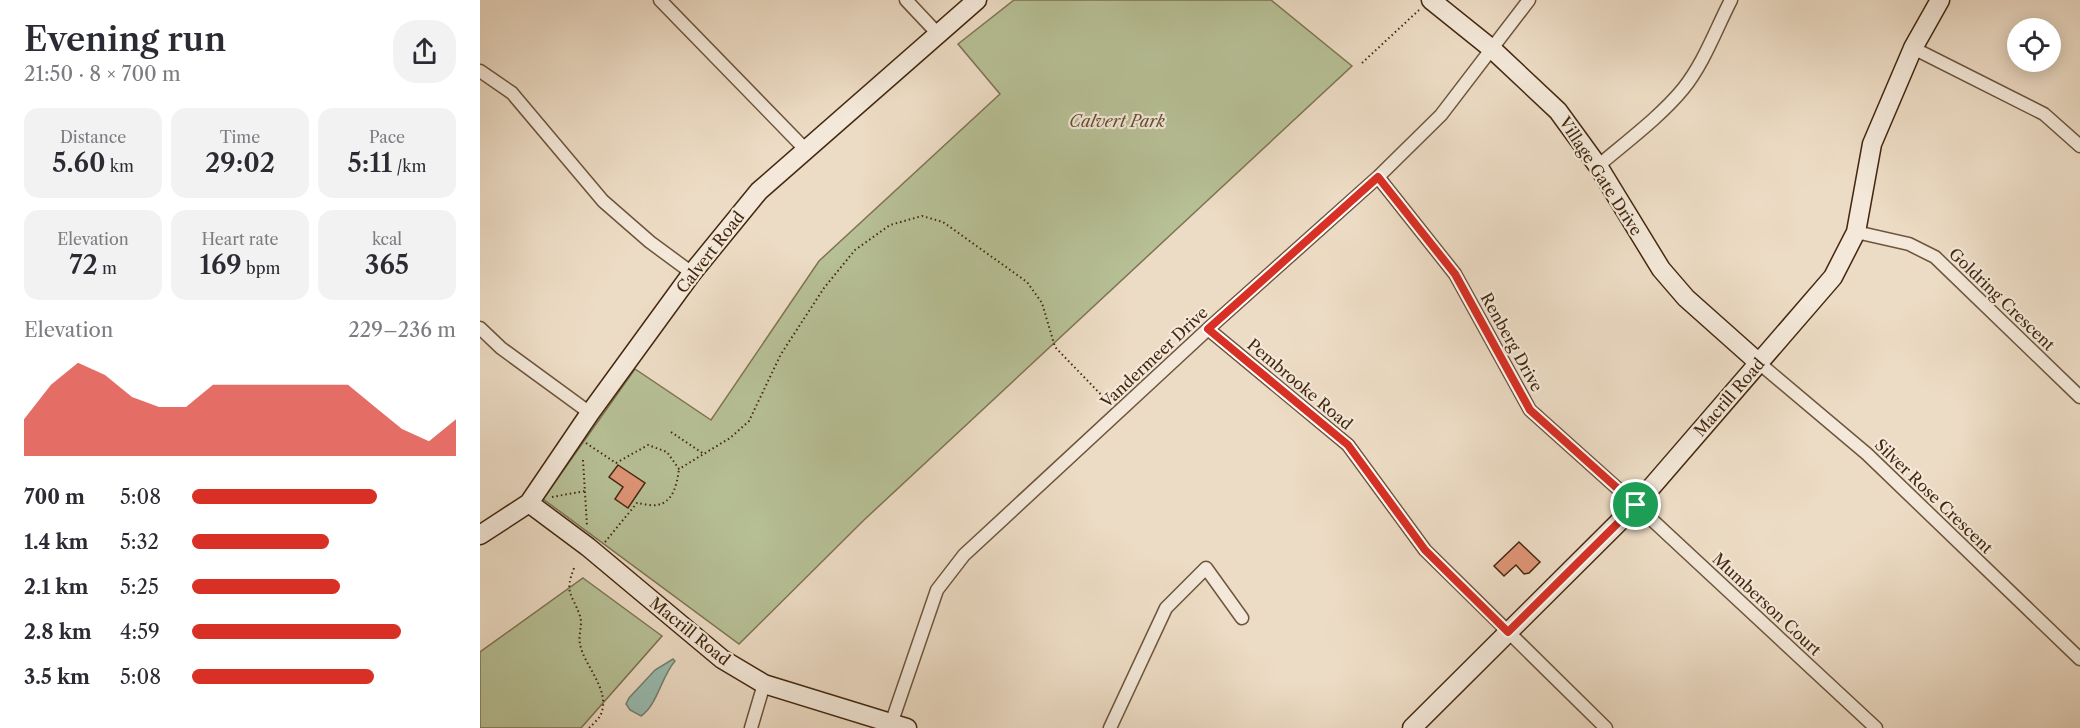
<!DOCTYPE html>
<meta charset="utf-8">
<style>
:root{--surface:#fff;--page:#f2f2f3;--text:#2b2b33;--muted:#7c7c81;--accent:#d93025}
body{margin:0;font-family:"Libre Caslon Text",serif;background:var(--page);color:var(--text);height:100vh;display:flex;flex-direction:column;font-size:22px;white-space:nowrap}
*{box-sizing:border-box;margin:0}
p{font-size:20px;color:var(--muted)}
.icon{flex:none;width:33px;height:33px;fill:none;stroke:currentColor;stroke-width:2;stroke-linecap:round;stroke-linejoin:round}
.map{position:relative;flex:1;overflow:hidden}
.sheet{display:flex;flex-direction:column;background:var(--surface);width:480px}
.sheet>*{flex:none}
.controls{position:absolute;left:1527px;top:18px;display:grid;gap:12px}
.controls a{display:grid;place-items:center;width:54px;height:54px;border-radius:50%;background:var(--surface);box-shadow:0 3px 15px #0003;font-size:30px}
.pin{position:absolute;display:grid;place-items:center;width:51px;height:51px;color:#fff;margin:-26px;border:3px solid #fff;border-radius:50%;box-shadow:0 2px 6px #0007}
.round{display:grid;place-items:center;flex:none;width:63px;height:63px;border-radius:24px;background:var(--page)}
.head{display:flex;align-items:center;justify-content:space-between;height:102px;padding:0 24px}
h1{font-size:33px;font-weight:600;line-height:45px}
.metrics{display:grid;grid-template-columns:repeat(3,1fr);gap:9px;height:102px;padding:6px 24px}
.metrics div{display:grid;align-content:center;border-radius:15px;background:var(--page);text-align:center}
.metrics b{font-size:26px;font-weight:600}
.metrics small{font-size:16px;font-weight:400}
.metrics p{font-size:16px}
.chart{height:168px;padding:12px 24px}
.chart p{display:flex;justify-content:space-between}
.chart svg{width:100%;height:108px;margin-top:6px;fill:var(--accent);opacity:.7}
ul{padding:0 24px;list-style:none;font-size:20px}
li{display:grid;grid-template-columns:96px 72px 1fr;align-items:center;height:45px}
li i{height:15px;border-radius:8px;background:var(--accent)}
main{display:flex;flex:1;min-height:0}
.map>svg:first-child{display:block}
</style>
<main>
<section class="sheet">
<div class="head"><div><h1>Evening run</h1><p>21:50 · 8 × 700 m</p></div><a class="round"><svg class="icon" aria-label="share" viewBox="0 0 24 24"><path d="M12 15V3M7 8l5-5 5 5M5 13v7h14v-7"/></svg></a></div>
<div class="metrics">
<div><p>Distance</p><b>5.60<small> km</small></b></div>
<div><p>Time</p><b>29:02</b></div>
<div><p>Pace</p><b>5:11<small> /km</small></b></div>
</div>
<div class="metrics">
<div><p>Elevation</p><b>72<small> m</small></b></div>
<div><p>Heart rate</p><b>169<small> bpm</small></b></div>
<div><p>kcal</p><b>365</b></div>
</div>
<div class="chart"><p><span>Elevation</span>229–236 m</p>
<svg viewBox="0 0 160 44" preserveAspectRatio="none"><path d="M0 44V29L10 15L20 6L30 11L40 20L50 24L60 24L70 15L80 15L90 15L100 15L110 15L120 15L130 24L140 33L150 38L160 29V44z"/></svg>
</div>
<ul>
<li><b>700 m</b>5:08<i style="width:70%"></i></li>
<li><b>1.4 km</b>5:32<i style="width:52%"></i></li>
<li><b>2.1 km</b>5:25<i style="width:56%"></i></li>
<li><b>2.8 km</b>4:59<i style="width:79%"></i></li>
<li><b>3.5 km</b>5:08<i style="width:69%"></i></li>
</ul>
</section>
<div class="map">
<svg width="1600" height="728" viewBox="0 0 1600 728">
<rect width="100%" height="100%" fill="#eddcc5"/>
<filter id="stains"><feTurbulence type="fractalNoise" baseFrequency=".00333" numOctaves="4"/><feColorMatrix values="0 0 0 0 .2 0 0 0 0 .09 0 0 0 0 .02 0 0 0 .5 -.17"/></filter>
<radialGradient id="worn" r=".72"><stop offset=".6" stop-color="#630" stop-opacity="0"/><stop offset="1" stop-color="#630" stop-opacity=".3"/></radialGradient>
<!-- green -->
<path fill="#b7c096" stroke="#7e7452" stroke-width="1.5" d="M534,0H791L872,66L384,520L259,644L63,499L155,369L231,420L339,261L520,94L478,44Z
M103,578L182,636L101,728H0V652Z"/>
<!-- water -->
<path fill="#99bcb1" stroke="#778170" stroke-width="1.5" d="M193,659L195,661C181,677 177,706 161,716L150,710L146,704L149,698L175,670Z"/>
<!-- building -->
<path fill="#df9576" stroke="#44280f" stroke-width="1.5" d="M138,465L165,483L148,508L135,499L143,487L129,477Z
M1039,542L1060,562L1049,573L1044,574L1036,565L1024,576L1014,566Z"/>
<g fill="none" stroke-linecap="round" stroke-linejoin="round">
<!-- street casing -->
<g stroke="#6e553c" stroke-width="15">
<path id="street" d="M180,0L325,149
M426,0L458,34
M1433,48L1564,114L1600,146
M0,71L32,93L123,201L170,242L212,273
M1118,166C1146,142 1180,117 1203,89C1224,63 1236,29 1251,0
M898,177L975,274L1050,410L1156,505L1396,728
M1376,232L1429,244L1455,257L1600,397
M0,328L21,348L110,413
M728,329L868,445L945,550L1126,728
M1279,363L1387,454L1600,659
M411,724L457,590L484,555L728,329L898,177L961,115L1049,0
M271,728L284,684
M630,728L686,608L726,568L762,618"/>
</g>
<!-- secondary casing -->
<g stroke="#44280f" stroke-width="21">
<path id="secondary" d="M951,0L1012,49L1078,111L1118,166L1181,269L1206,298L1279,363
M49,503L108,547L242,659L284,684L427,728
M0,535L49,503L110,413L212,273L279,191L497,0
M932,728L1156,505L1353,277L1376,232L1392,144L1433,48L1460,0"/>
</g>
<!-- path -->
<path stroke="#44280f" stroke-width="2" stroke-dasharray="1.5 3" stroke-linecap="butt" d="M882,63L939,10
M191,432L224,454
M106,443L136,463L168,445L187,452L199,469L250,438L269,421L301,354L344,288L375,250L410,225L442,216L463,222L547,282L562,303L575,347L630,404
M103,460L107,526
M72,497L105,491
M125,542L157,503C163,504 172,506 177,505C194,502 197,483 199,469
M94,568C84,594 92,593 100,616C103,624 98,635 100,644C104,666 131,690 121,714C119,719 113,724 109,728"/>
<!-- street -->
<use href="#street" stroke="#f3e8d9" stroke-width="12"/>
<!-- secondary -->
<use href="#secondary" stroke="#f3e8d9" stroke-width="18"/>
</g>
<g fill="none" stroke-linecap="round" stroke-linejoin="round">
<!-- route casing -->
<g stroke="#fff" stroke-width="12">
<path id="route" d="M898,177L975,274L1050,410L1156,505L1028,632L945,550L868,445L728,329Z"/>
</g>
<!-- route -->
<use href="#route" stroke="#d93025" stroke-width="8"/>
</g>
<g text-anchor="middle" stroke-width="4.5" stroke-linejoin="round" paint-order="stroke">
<!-- park labels -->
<g font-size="16" font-style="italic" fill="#614e31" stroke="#f3e8d9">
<text x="637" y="127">Calvert Park</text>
</g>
<!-- street labels -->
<g font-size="16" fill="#44280f" stroke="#f3e8d9">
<text transform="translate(1121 176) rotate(57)" y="6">Village Gate Drive</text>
<text transform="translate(230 252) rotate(-52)" y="6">Calvert Road</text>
<text transform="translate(1522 299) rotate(44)" y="6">Goldring Crescent</text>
<text transform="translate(1032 342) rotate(61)" y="6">Renberg Drive</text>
<text transform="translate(674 357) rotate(-43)" y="6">Vandermeer Drive</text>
<text transform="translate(820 384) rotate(40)" y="6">Pembrooke Road</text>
<text transform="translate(1249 397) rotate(-49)" y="6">Macrill Road</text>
<text transform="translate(1454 496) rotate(44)" y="6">Silver Rose Crescent</text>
<text transform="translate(1287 604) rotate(43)" y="6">Mumberson Court</text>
<text transform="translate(210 631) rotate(39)" y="6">Macrill Road</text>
</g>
</g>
<rect width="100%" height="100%" filter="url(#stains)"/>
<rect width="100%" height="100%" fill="url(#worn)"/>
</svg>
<div class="controls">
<a><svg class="icon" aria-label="locate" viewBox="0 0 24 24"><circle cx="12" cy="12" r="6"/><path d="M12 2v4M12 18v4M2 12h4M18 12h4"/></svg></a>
</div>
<div class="pin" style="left:1156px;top:505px;background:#1e9e55"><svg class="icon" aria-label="arrive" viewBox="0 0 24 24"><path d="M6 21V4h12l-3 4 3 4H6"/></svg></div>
</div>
</main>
